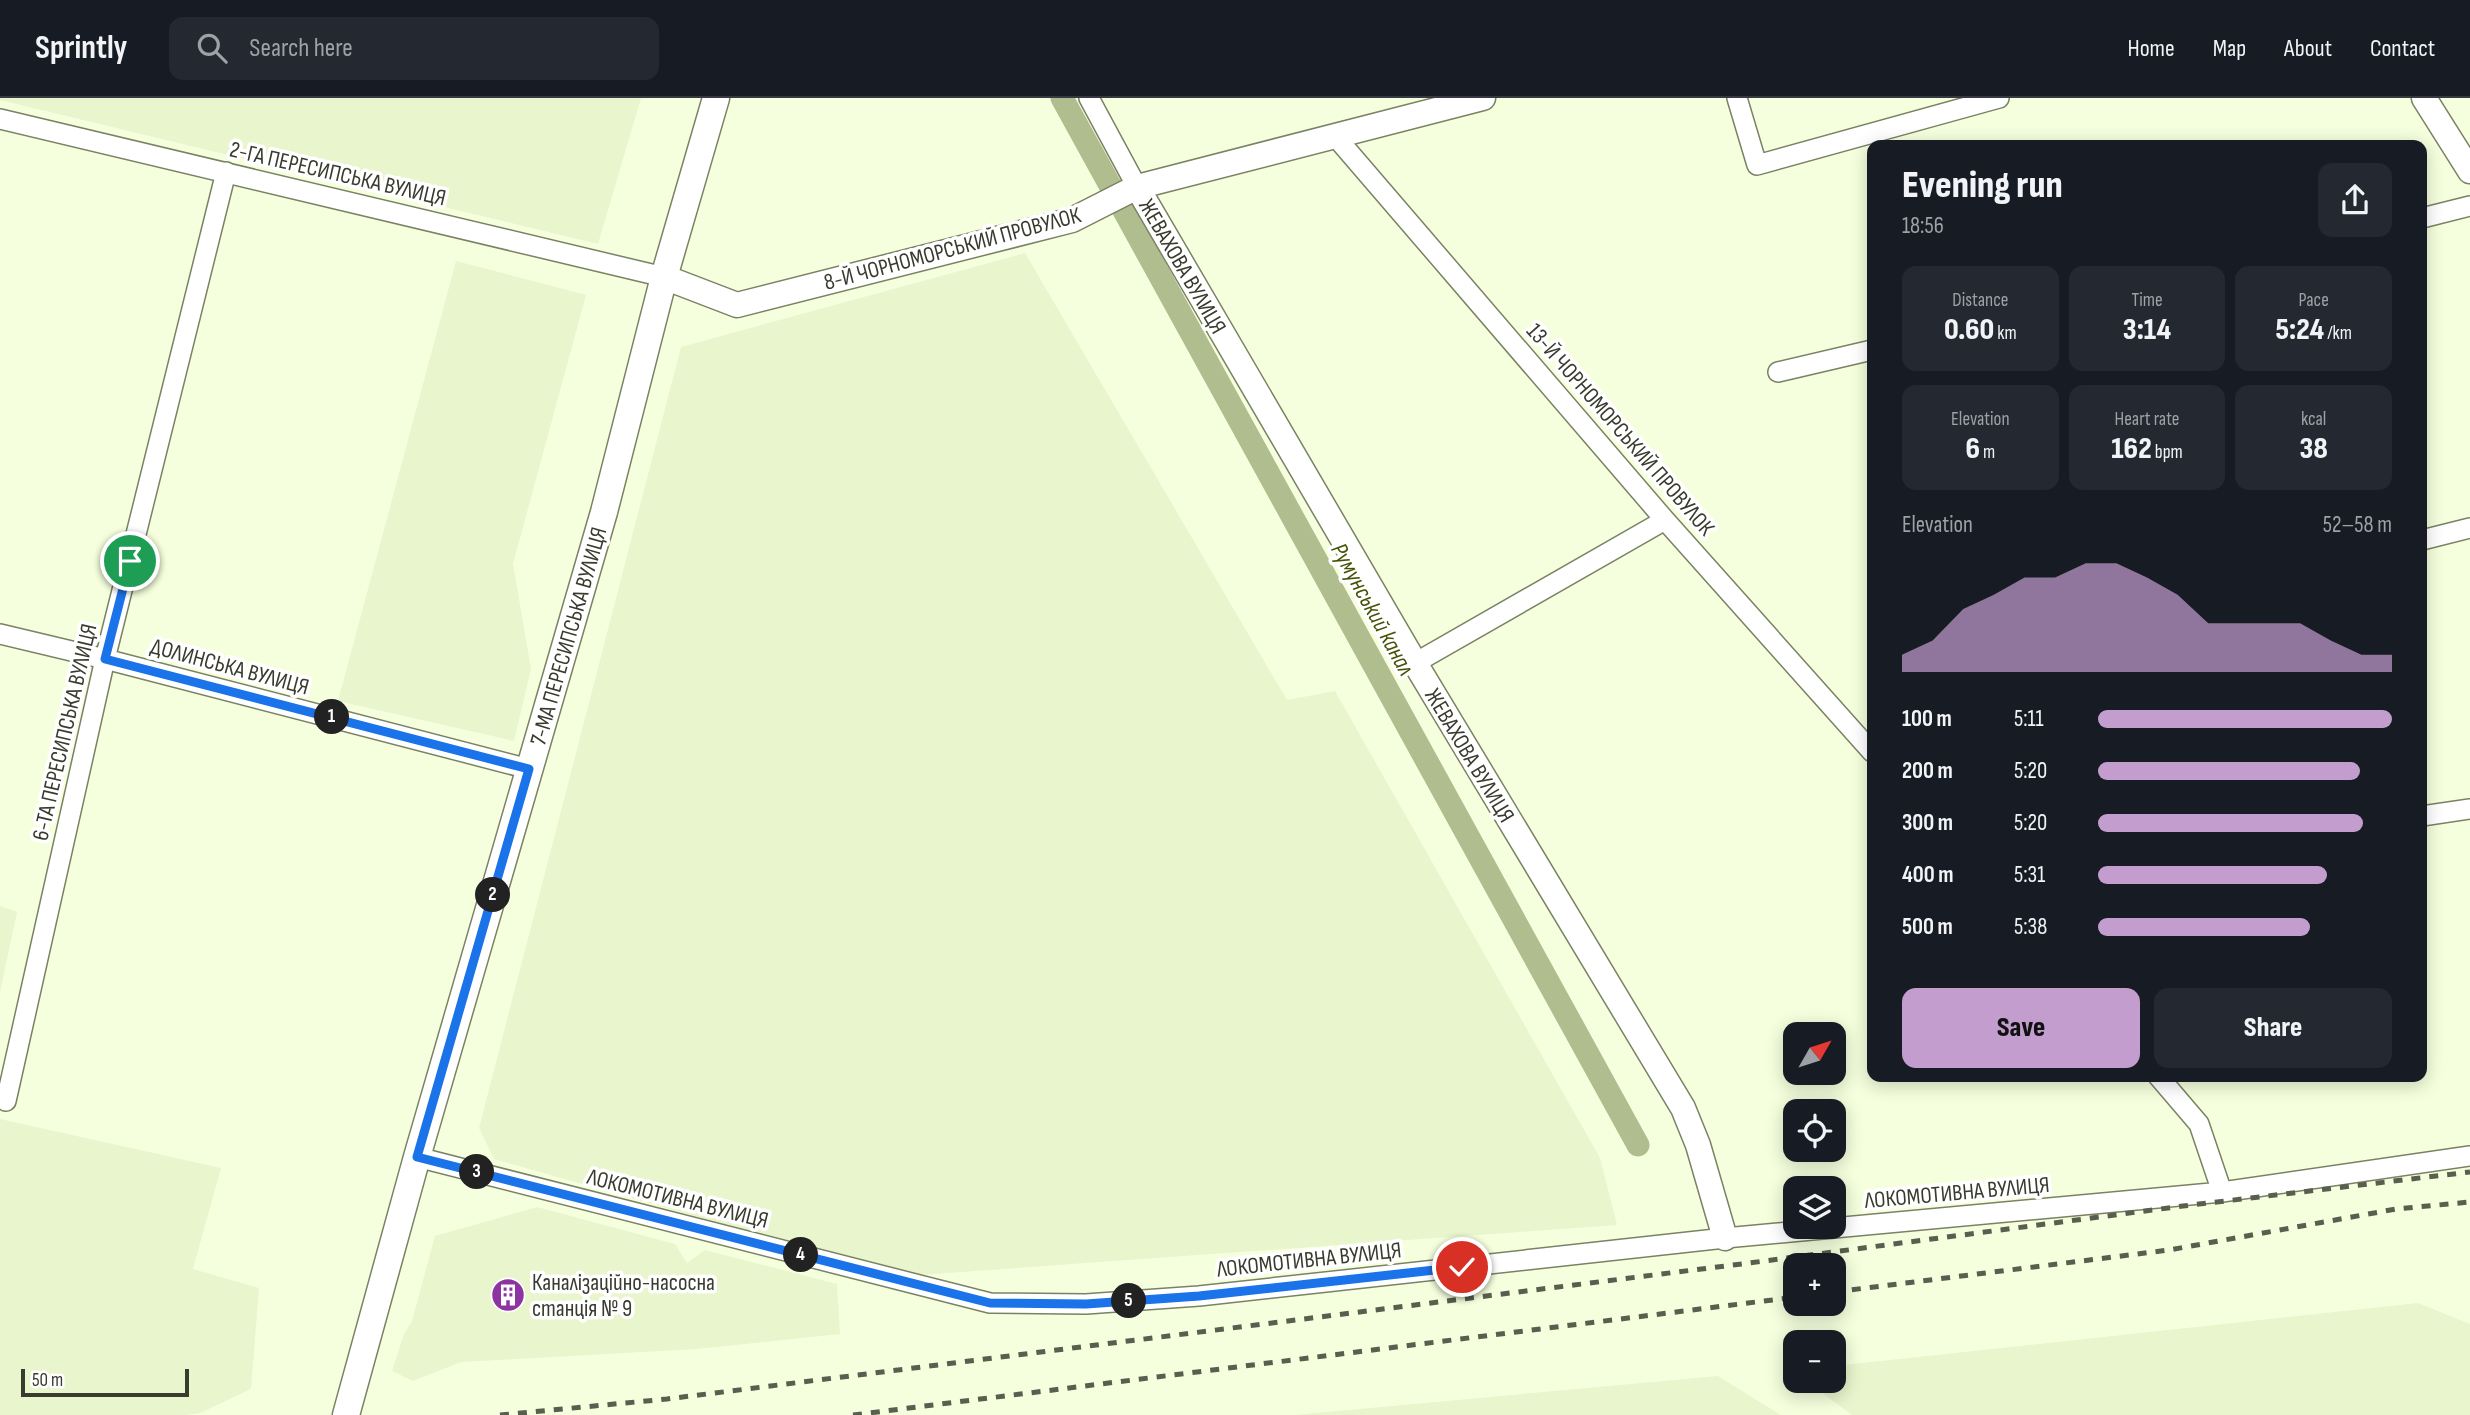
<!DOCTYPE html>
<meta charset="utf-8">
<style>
:root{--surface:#171b24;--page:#242831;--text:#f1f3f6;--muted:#9ea1a6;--line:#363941;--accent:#c49dcf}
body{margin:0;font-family:"Sofia Sans Condensed",sans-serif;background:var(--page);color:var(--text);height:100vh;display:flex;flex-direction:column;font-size:26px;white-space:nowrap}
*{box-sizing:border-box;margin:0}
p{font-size:23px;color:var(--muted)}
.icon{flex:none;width:38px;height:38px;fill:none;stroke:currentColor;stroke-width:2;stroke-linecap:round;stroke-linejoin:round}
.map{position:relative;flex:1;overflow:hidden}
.panel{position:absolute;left:1867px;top:42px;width:560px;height:942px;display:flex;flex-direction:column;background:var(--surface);border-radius:14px;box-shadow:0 4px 18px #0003}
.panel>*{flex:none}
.needle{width:46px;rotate:51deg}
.tools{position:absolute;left:1783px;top:924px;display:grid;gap:14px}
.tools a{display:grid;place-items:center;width:63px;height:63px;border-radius:14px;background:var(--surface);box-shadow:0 4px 18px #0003;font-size:35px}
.scale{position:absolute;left:21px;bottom:18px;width:168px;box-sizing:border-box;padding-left:7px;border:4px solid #383b2e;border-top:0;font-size:19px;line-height:24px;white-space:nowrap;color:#383b2e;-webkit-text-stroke:5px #fff;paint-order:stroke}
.pin{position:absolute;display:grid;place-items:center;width:60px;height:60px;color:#fff;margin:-30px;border:4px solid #fff;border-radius:50%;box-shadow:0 2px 7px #0007}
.km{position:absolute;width:35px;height:35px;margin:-18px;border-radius:50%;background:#222;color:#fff;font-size:19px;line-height:35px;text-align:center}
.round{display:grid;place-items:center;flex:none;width:74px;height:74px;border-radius:14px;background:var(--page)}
.headline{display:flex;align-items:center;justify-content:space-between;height:119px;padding:0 35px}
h1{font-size:38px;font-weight:800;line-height:52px}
.metrics{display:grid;grid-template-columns:repeat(3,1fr);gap:10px;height:119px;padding:7px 35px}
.metrics div{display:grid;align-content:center;border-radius:14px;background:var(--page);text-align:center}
.metrics b{font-size:30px;font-weight:800}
.metrics small{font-size:19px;font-weight:400}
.metrics p{font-size:19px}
.chart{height:196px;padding:14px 35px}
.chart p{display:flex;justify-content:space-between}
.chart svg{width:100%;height:126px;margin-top:7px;fill:var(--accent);opacity:.7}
.cta{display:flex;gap:14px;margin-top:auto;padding:14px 35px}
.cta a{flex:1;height:80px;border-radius:14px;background:var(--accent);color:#111;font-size:28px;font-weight:800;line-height:80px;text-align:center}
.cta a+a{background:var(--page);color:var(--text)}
ul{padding:0 35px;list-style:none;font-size:23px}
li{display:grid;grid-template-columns:112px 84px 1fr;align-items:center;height:52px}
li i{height:18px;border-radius:9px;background:var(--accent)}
header{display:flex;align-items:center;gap:42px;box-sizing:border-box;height:98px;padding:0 35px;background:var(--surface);border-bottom:2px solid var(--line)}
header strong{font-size:33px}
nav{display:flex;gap:38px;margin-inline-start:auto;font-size:24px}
.search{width:490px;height:63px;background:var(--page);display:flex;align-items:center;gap:18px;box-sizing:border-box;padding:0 24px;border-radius:14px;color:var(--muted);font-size:26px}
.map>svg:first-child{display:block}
</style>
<header>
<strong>Sprintly</strong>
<div class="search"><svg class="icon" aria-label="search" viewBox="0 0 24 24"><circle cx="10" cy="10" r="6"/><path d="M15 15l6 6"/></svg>Search here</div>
<nav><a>Home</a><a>Map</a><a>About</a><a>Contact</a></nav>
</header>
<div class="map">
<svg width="2470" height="1317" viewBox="0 0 2470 1317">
<rect width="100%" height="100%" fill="#f5ffdd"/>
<!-- built -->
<path fill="#e9f5cc" d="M0,0H641L598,146L0,2Z
M1025,155L1287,602L1335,593L1600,1060L1617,1127L906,1178L494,1061L479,1030L681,249Z
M456,163L586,197L513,466L531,571L514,643L338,603Z
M0,808L17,814L0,894Z
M0,1021L221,1070L193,1171L259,1190L251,1291L200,1315L186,1317H0Z
M537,1109L675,1146L687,1165L705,1152L837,1186L840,1236L696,1251L461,1264L413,1283L392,1273L404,1236L412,1223L435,1138Z
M2418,1205L2470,1226V1317H1852L1806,1283H1834V1268Z
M1718,1278L1781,1317H1294Z"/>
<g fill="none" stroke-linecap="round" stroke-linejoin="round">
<!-- canal -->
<path stroke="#b0bd8e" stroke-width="23" d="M1062,0L1638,1047"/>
<!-- minor casing -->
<g stroke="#7a8264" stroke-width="22">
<path id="minor" d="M1089,0L1137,89
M1737,0L1757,67L1999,0
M0,21L664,179
M1335,38L1665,422L1872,654
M2422,120L2470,108
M1778,274L1872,252
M2422,442L2470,430
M0,536L105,561L529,671
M1415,565L1665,422
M2422,718L2470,711
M2158,978L2199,1026L2222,1094
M6,1003L105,561L226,74
M417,1059L990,1205L1086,1206L1199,1198L1725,1140L2222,1094L2470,1058"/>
</g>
<!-- tertiary casing -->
<g stroke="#7a8264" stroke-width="27">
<path id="tertiary" d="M2424,0L2470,73
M1137,89L1415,565L1683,1010L1698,1047L1725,1140
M664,179L737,207L1072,122L1137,89L1483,0"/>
</g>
<!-- secondary casing -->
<g stroke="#7a8264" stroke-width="29">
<path id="secondary" d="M346,1317L417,1059L604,414L664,179L716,0"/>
</g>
<!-- minor -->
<use href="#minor" stroke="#fff" stroke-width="19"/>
<!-- tertiary -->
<use href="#tertiary" stroke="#fff" stroke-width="24"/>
<!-- secondary -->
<use href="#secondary" stroke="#fff" stroke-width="26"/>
<!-- rail -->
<path stroke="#5a5e4e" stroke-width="5" stroke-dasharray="9 9" stroke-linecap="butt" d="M1834,1194L2169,1152L2396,1111L2470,1104
M500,1317L667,1301L1749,1165L2183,1108L2470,1074
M853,1317L1796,1199"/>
</g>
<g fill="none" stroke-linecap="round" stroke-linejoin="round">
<!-- route casing -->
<g stroke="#fff" stroke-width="14">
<path id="route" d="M130,463L105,561L529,671L417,1059L990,1205L1086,1206L1199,1198L1462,1169"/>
</g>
<!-- route -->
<use href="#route" stroke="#1a73e8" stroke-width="9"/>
</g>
<!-- icons -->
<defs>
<g id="building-disc" transform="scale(1.75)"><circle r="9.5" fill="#8e34a0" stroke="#fff"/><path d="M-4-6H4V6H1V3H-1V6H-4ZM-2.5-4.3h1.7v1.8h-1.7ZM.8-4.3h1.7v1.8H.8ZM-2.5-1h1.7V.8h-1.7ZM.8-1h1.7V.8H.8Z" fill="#fff"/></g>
</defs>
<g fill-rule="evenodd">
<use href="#building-disc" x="508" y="1197"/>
</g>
<g text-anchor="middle" stroke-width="7" stroke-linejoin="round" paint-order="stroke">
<!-- street labels -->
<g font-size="23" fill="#383b2e" stroke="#fff">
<text transform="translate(338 75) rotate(13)" y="8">2-ГА ПЕРЕСИПСЬКА ВУЛИЦЯ</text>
<text transform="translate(952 150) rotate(-15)" y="8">8-Й ЧОРНОМОРСЬКИЙ ПРОВУЛОК</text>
<text transform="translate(1183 168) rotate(60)" y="8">ЖЕВАХОВА ВУЛИЦЯ</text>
<text transform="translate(1621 331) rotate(49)" y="8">13-Й ЧОРНОМОРСЬКИЙ ПРОВУЛОК</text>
<text transform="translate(568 538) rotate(-74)" y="8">7-МА ПЕРЕСИПСЬКА ВУЛИЦЯ</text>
<text transform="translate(230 568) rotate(15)" y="8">ДОЛИНСЬКА ВУЛИЦЯ</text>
<text transform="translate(64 634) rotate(-77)" y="8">6-ТА ПЕРЕСИПСЬКА ВУЛИЦЯ</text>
<text transform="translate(1470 657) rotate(59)" y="8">ЖЕВАХОВА ВУЛИЦЯ</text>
<text transform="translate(1957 1094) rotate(-5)" y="8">ЛОКОМОТИВНА ВУЛИЦЯ</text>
<text transform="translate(678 1100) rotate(14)" y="8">ЛОКОМОТИВНА ВУЛИЦЯ</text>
<text transform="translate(1309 1161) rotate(-6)" y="8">ЛОКОМОТИВНА ВУЛИЦЯ</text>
</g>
<!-- poi labels -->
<g font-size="23" fill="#383b2e" stroke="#fff" text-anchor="start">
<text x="532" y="1192">Каналізаційно-насосна<tspan x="532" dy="26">станція № 9</tspan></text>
</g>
<!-- water labels -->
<g font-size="24" font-style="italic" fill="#445205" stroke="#fff">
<text transform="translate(1373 511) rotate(61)" y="8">Румунський канал</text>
</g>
</g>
</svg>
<div class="tools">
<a><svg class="needle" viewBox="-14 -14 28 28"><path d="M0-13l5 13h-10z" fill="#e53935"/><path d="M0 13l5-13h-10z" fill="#9ea1a6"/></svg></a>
<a><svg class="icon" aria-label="locate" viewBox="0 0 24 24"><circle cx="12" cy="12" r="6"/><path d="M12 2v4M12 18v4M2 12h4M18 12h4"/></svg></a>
<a><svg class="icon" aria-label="layers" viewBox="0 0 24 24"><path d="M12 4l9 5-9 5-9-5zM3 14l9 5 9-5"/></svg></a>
<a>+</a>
<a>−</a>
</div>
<div class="scale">50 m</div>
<div class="pin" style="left:130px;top:463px;background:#1e9e55"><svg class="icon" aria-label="arrive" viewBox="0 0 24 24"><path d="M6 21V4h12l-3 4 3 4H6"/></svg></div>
<div class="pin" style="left:1462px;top:1169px;background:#d93025"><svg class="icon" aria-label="check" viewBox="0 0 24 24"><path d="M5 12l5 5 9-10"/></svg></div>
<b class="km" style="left:332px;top:619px">1</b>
<b class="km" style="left:493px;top:797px">2</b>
<b class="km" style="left:477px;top:1074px">3</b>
<b class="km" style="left:801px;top:1157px">4</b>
<b class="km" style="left:1129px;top:1203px">5</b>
<section class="panel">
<div class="headline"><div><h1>Evening run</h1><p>18:56</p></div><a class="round"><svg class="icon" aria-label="share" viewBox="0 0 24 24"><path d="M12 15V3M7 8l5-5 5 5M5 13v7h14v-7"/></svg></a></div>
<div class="metrics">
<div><p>Distance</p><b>0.60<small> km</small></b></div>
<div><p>Time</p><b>3:14</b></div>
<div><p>Pace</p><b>5:24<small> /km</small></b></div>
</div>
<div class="metrics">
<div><p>Elevation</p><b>6<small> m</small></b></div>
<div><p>Heart rate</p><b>162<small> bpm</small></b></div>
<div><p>kcal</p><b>38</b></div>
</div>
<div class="chart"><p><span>Elevation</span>52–58 m</p>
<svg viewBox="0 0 160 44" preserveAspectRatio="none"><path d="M0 44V38L10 33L20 22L30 17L40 11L50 11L60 6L70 6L80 11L90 17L100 27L110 27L120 27L130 27L140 33L150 38L160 38V44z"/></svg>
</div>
<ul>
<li><b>100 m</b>5:11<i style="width:100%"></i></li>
<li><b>200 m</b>5:20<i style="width:89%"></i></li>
<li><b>300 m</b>5:20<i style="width:90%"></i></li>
<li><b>400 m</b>5:31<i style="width:78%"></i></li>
<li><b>500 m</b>5:38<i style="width:72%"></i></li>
</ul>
<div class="cta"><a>Save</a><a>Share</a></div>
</section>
</div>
